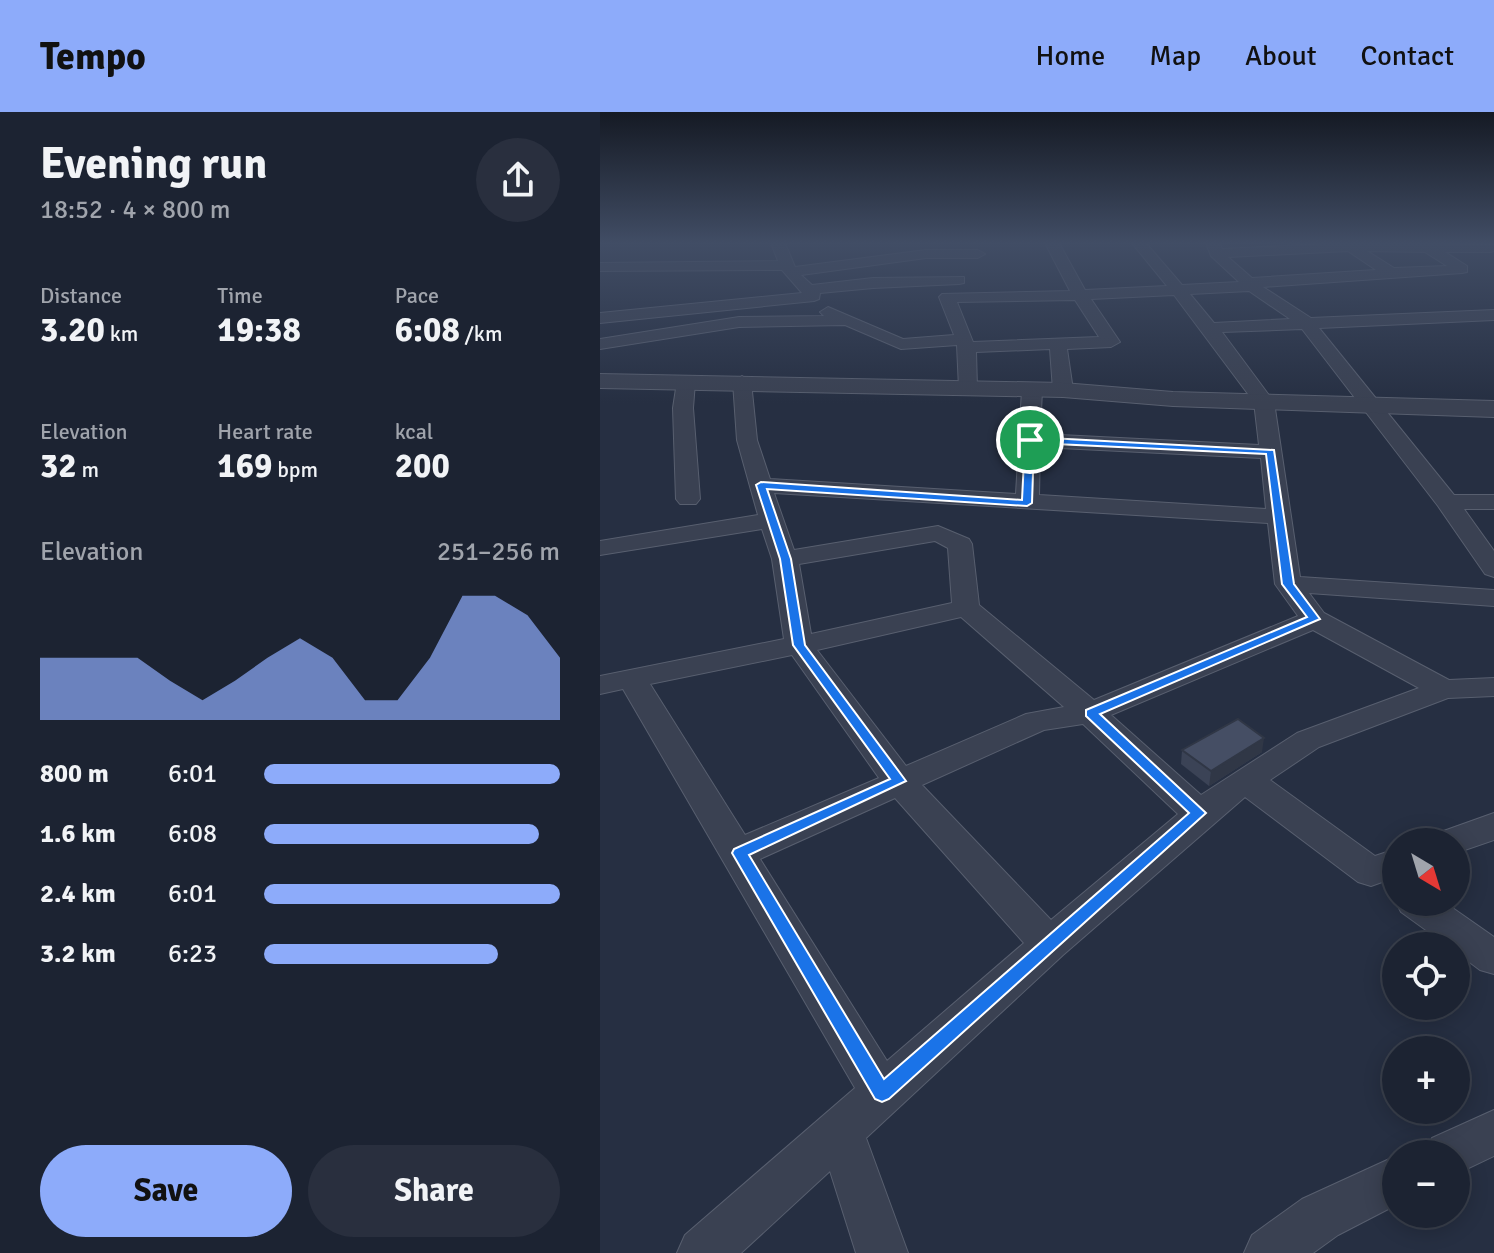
<!DOCTYPE html>
<meta charset="utf-8">
<style>
:root{--surface:#1c2332;--page:#292f3e;--text:#f1f3f6;--muted:#a0a4ac;--line:#3a404d;--accent:#8dabfa}
body{margin:0;font-family:Signika,sans-serif;background:var(--page);color:var(--text);height:100vh;display:flex;flex-direction:column;font-size:30px;white-space:nowrap}
*{box-sizing:border-box;margin:0}
p{font-size:26px;color:var(--muted)}
.icon{flex:none;width:44px;height:44px;fill:none;stroke:currentColor;stroke-width:2;stroke-linecap:round;stroke-linejoin:round}
.map{position:relative;flex:1;overflow:hidden}
.side{display:flex;flex-direction:column;background:var(--surface);width:600px}
.side>*{flex:none}
.needle{width:52px;rotate:142deg}
.fabs{position:absolute;left:782px;top:716px;display:grid;gap:16px}
.fabs a{display:grid;place-items:center;width:88px;height:88px;border-radius:50%;background:var(--surface);box-shadow:0 4px 20px #0003,0 0 0 2px var(--line);font-size:40px}
.pin{position:absolute;display:grid;place-items:center;width:68px;height:68px;color:#fff;margin:-34px;border:4px solid #fff;border-radius:50%;box-shadow:0 2px 8px #0007}
.round{display:grid;place-items:center;flex:none;width:84px;height:84px;border-radius:42px;background:var(--page)}
.head{display:flex;align-items:center;justify-content:space-between;height:136px;padding:0 40px}
h1{font-size:44px;font-weight:700;line-height:60px}
.stats{display:grid;grid-template-columns:repeat(3,1fr);gap:12px;height:136px;padding:8px 40px}
.stats div{display:grid;align-content:center}
.stats b{font-size:34px;font-weight:700}
.stats small{font-size:22px;font-weight:400}
.stats p{font-size:22px}
.chart{height:224px;padding:16px 40px}
.chart p{display:flex;justify-content:space-between}
.chart svg{width:100%;height:144px;margin-top:8px;fill:var(--accent);opacity:.7}
.button{display:flex;gap:16px;margin-top:auto;padding:16px 40px}
.button a{flex:1;height:92px;border-radius:48px;background:var(--accent);color:#111;font-size:32px;font-weight:700;line-height:92px;text-align:center}
.button a+a{background:var(--page);color:var(--text)}
ul{padding:0 40px;list-style:none;font-size:26px}
li{display:grid;grid-template-columns:128px 96px 1fr;align-items:center;height:60px}
li i{height:20px;border-radius:10px;background:var(--accent)}
header{display:flex;align-items:center;gap:48px;box-sizing:border-box;height:112px;padding:0 40px;background:var(--accent);color:#111}
header strong{font-size:38px}
nav{display:flex;gap:44px;margin-inline-start:auto;font-size:28px}
main{display:flex;flex:1;min-height:0}
.map>svg:first-child{display:block}
</style>
<header>
<strong>Tempo</strong>
<nav><a>Home</a><a>Map</a><a>About</a><a>Contact</a></nav>
</header>
<main>
<section class="side">
<div class="head"><div><h1>Evening run</h1><p>18:52 · 4 × 800 m</p></div><a class="round"><svg class="icon" aria-label="share" viewBox="0 0 24 24"><path d="M12 15V3M7 8l5-5 5 5M5 13v7h14v-7"/></svg></a></div>
<div class="stats">
<div><p>Distance</p><b>3.20<small> km</small></b></div>
<div><p>Time</p><b>19:38</b></div>
<div><p>Pace</p><b>6:08<small> /km</small></b></div>
</div>
<div class="stats">
<div><p>Elevation</p><b>32<small> m</small></b></div>
<div><p>Heart rate</p><b>169<small> bpm</small></b></div>
<div><p>kcal</p><b>200</b></div>
</div>
<div class="chart"><p><span>Elevation</span>251–256 m</p>
<svg viewBox="0 0 160 44" preserveAspectRatio="none"><path d="M0 44V25L10 25L20 25L30 25L40 32L50 38L60 32L70 25L80 19L90 25L100 38L110 38L120 25L130 6L140 6L150 12L160 25V44z"/></svg>
</div>
<ul>
<li><b>800 m</b>6:01<i style="width:100%"></i></li>
<li><b>1.6 km</b>6:08<i style="width:93%"></i></li>
<li><b>2.4 km</b>6:01<i style="width:100%"></i></li>
<li><b>3.2 km</b>6:23<i style="width:79%"></i></li>
</ul>
<div class="button"><a>Save</a><a>Share</a></div>
</section>
<div class="map">
<svg width="894" height="1141" viewBox="0 0 894 1141">
<rect width="100%" height="100%" fill="#262f42"/>
<g fill="none" stroke-linecap="round" stroke-linejoin="round">
<!-- minor casing -->
<g stroke="#585f6f" stroke-width="2">
<path id="minor" d="M171,131H185L195,155L326,138H378L385,142L378,146H326L201,163L212,173L273,166L364,165V171L359,172L273,176L220,181L219,187L214,189L0,211V201L202,181L182,158L0,159V151L178,149Z
M445,131H459L485,178L567,174L532,131H546L582,173L639,170L611,144L606,131H620L622,137L744,131L894,133V139L891,140H845L867,154V160L862,161L663,175L711,206L894,198V208L719,216L854,383H894V397H864L894,439V465L885,462L838,394L702,217L622,220L674,290L700,465L894,478V494L709,481L724,501L849,568L894,566V584L848,586L719,635L670,668L775,744L796,737V765L771,774L758,770L645,685L463,843L266,1026L308,1141H256L230,1059L141,1141H77L85,1123L255,976L23,577L0,582V564L184,527L172,447L162,417L0,443V429L158,403L137,328L133,270L142,264L151,270L157,328L170,367L416,382L422,278L432,272L442,278L440,322L659,333L654,290L574,183L491,187L520,230L511,235L467,237L473,278L463,284L453,278L450,237L376,240L377,276L368,282L359,276L357,233L301,237L245,213L139,215L0,237V227L139,205L224,204L220,200L228,195L303,227L354,223L339,185L342,182L470,179ZM748,139L776,158L652,166L628,145ZM767,139L825,140L847,154L794,156ZM649,179L690,207L614,211L590,182ZM475,188L499,225L373,230L357,190ZM440,335L661,346L666,397L439,383ZM174,381L668,411L675,472L698,504L494,588L379,493L372,432L369,427L338,414L194,438ZM335,429L348,436L352,491L211,522L199,452ZM361,505L464,595L426,602L306,654L217,538ZM713,518L819,576L697,621L601,683L511,603ZM192,543L279,666L145,723L50,572ZM483,612L578,702L451,808L322,673L444,618ZM295,686L424,831L287,949L160,747Z
M86,264L95,270L93,296L100,387L96,392H80L76,387L73,296L77,270Z
M894,701V728L856,741V730H833L838,721Z
M796,790H844L894,825V862L880,858L856,840V834H848L801,800Z
M894,998V1044L856,1062V1042H825L832,1026Z
M796,1044V1093L738,1123L713,1141H644L652,1123L702,1087Z"/>
</g>
<!-- tertiary casing -->
<g stroke="#585f6f" stroke-width="2">
<path id="tertiary" d="M0,262L463,271L573,280L894,289V305L573,294L463,285L0,276Z"/>
</g>
<!-- minor -->
<use href="#minor" fill="#3a4152" fill-rule="evenodd"/>
<!-- tertiary -->
<use href="#tertiary" fill="#3a4152" fill-rule="evenodd"/>
</g>
<!-- wall -->
<path fill="#3b4356" d="M582,638L662,640L609,674L581,652Z"/>
<!-- shaded-wall -->
<path fill="#303746" d="M664,626L662,640L609,674L611,659Z"/>
<!-- building -->
<path fill="#454e64" stroke="#303746" stroke-width="2" d="M638,607L664,626L611,659L582,638Z"/>
<!-- sky -->
<linearGradient id="sky" x2="0" y2="1"><stop stop-color="#151a24"/><stop offset="0.45" stop-color="#414d65"/><stop offset="1" stop-color="#414d65" stop-opacity="0"/></linearGradient>
<rect width="894" height="291" fill="url(#sky)"/>
<!-- route -->
<path fill="#1a73e8" stroke="#fff" stroke-width="2" fill-rule="evenodd" d="M430,325L674,338L694,472L720,507L500,602L606,701L289,987L282,990L275,987L132,741L134,737L290,667L193,533L180,447L156,373L161,370L422,388L425,328ZM434,331L666,342L682,472L707,505L486,598V604L589,701L284,967L149,743L306,669L205,533L191,447L167,377L427,394L432,391Z"/>
</svg>
<div class="fabs">
<a><svg class="needle" viewBox="-14 -14 28 28"><path d="M0-13l5 13h-10z" fill="#e53935"/><path d="M0 13l5-13h-10z" fill="#a0a4ac"/></svg></a>
<a><svg class="icon" aria-label="locate" viewBox="0 0 24 24"><circle cx="12" cy="12" r="6"/><path d="M12 2v4M12 18v4M2 12h4M18 12h4"/></svg></a>
<a>+</a>
<a>−</a>
</div>
<div class="pin" style="left:430px;top:328px;background:#1e9e55"><svg class="icon" aria-label="arrive" viewBox="0 0 24 24"><path d="M6 21V4h12l-3 4 3 4H6"/></svg></div>
</div>
</main>
